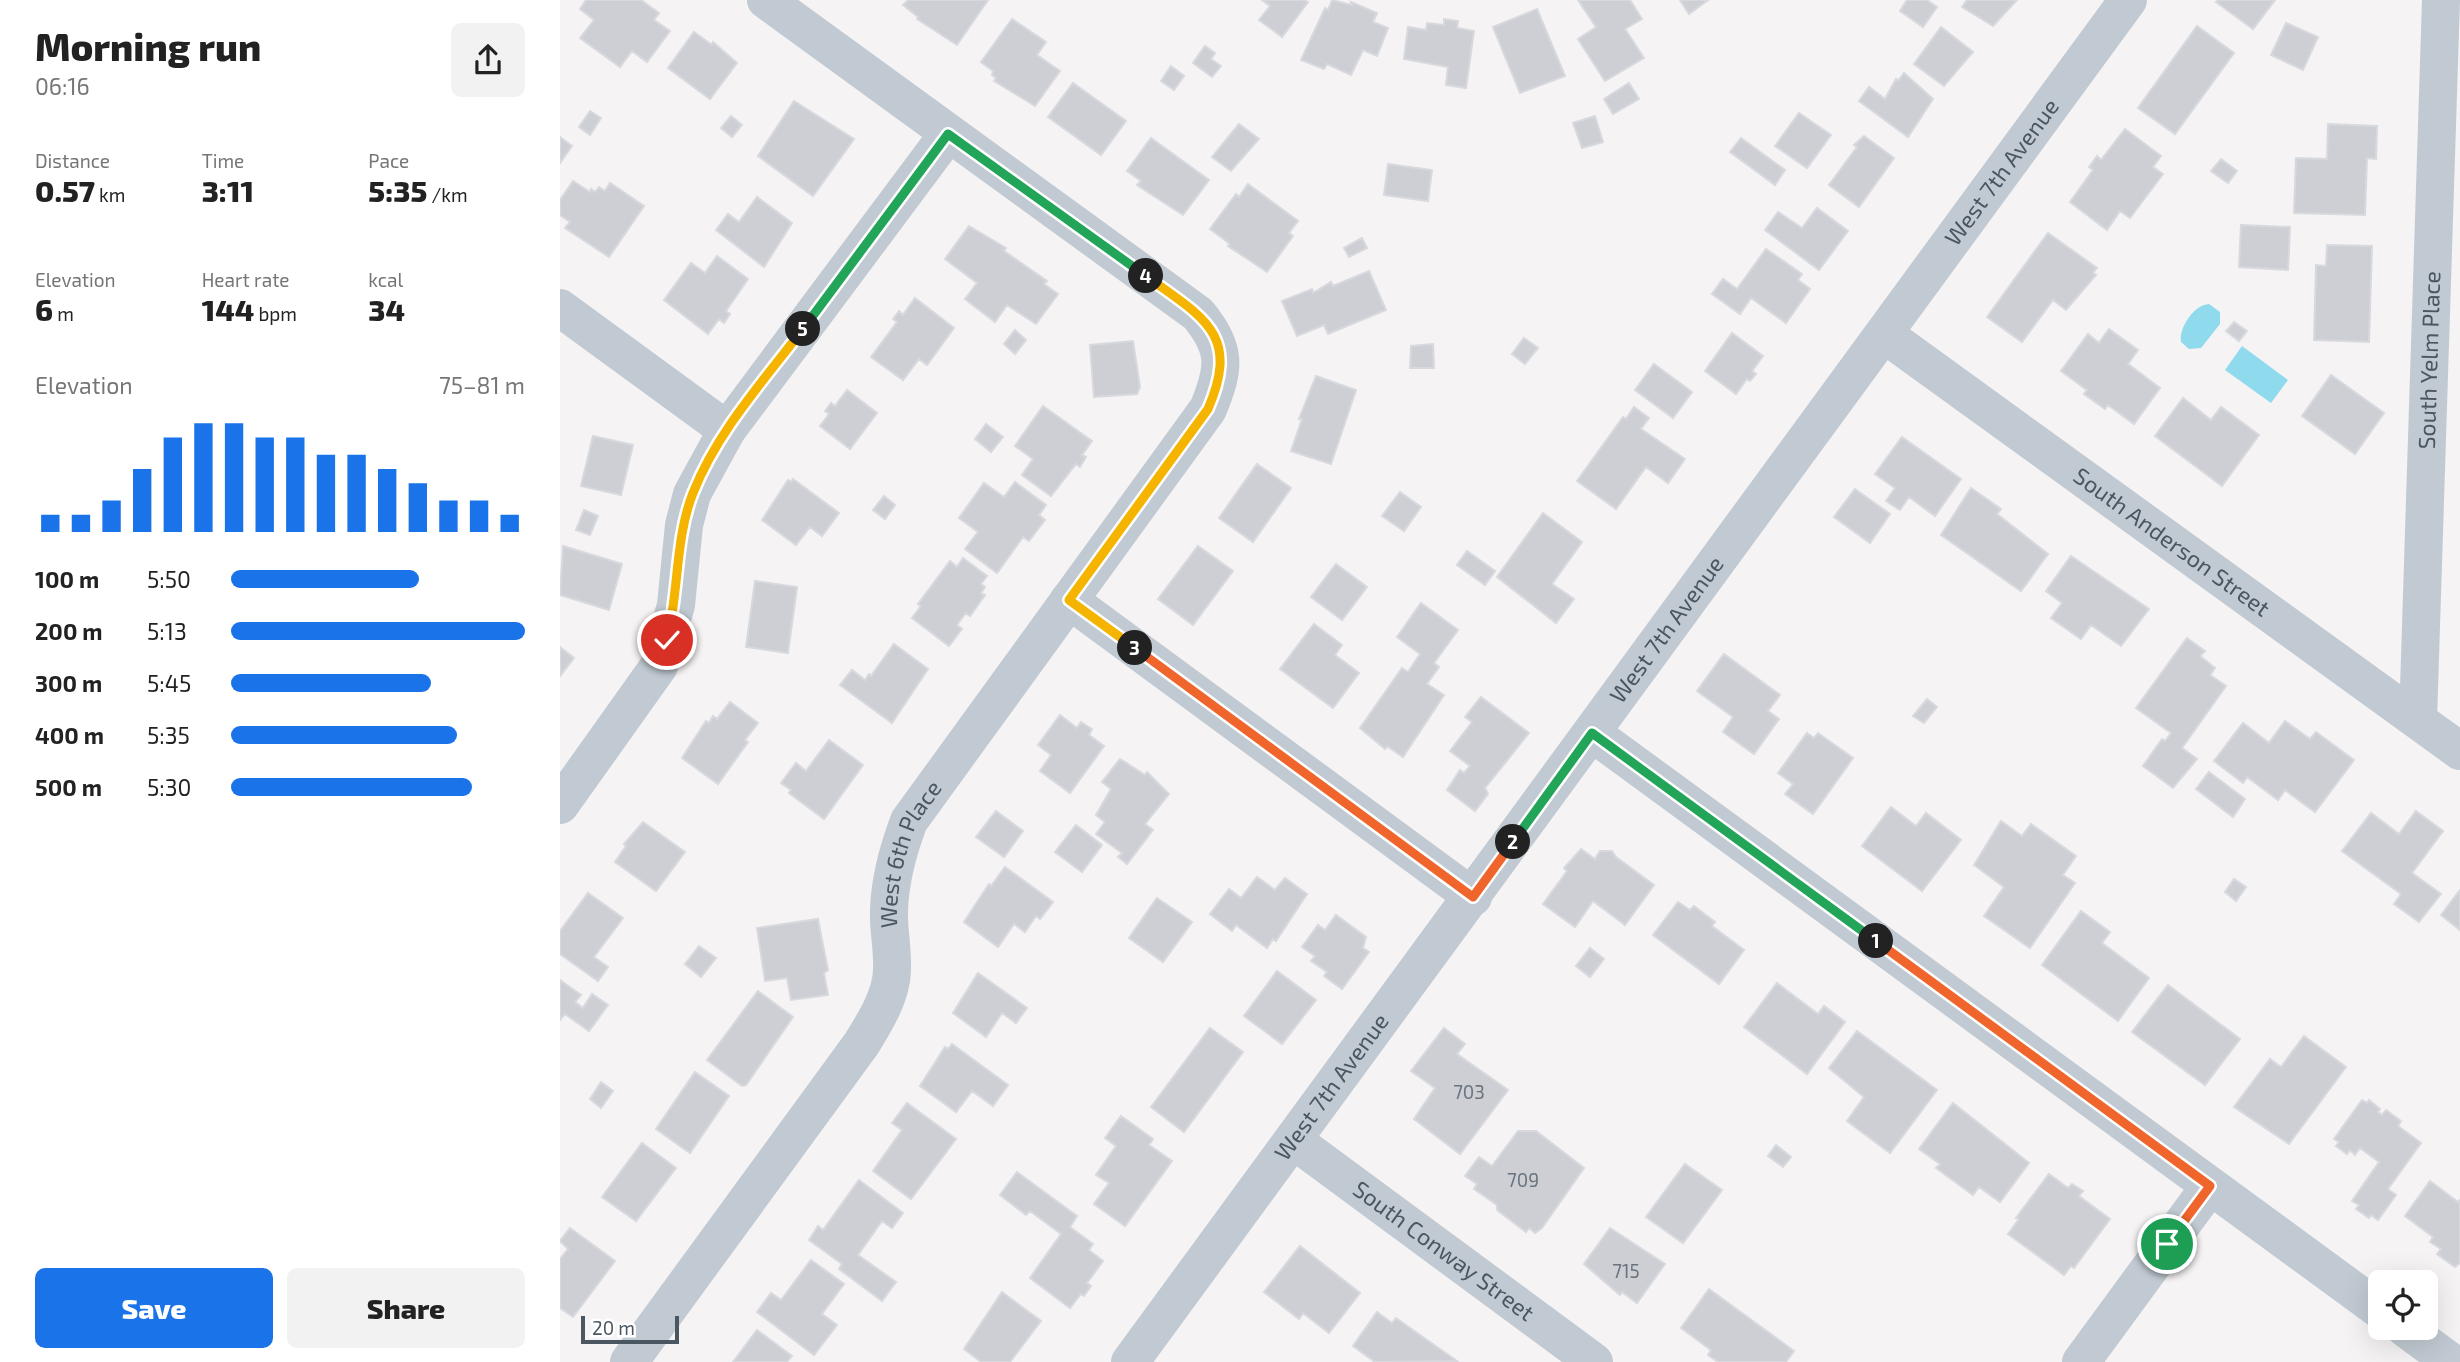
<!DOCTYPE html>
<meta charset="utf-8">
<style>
:root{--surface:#fff;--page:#f2f2f2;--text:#222;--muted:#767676;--accent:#1a73e8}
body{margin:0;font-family:"Exo 2",sans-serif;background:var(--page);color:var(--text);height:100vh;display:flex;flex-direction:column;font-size:26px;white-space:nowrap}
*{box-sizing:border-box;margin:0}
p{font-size:23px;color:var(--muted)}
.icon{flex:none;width:38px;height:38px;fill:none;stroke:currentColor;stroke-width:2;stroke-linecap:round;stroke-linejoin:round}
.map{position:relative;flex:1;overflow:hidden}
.panel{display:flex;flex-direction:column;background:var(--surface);width:560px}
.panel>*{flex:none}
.controls{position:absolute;left:1808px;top:1270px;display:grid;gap:14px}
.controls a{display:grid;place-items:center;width:70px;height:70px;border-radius:10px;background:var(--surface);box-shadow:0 7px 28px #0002;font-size:35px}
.scale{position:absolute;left:21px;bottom:18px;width:98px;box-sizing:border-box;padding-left:7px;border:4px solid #4a5661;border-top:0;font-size:19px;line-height:24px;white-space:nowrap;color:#4a5661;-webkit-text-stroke:5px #fff;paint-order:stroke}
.pin{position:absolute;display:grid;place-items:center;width:60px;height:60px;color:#fff;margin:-30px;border:4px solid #fff;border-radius:50%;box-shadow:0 2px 7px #0007}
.km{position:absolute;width:35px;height:35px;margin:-18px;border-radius:50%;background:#222;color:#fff;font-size:19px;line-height:35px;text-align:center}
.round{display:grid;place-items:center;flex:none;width:74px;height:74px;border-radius:10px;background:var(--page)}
.headline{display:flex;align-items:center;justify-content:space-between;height:119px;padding:0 35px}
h1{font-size:38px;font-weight:800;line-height:52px}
.figures{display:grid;grid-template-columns:repeat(3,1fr);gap:10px;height:119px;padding:7px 35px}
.figures div{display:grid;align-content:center}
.figures b{font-size:30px;font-weight:800}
.figures small{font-size:19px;font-weight:400}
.figures p{font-size:19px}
.chart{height:196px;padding:14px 35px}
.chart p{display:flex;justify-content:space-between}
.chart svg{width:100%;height:126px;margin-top:7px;stroke:var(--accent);stroke-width:6}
.primary-button{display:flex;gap:14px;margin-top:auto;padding:14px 35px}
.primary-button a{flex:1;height:80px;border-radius:10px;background:var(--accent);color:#fff;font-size:28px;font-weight:800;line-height:80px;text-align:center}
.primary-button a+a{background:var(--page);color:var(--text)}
ul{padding:0 35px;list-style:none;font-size:23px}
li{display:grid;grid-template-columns:112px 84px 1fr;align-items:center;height:52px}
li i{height:18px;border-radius:9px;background:var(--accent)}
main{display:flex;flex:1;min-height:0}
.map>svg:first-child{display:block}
</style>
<main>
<section class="panel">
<div class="headline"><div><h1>Morning run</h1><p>06:16</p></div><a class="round"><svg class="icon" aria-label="share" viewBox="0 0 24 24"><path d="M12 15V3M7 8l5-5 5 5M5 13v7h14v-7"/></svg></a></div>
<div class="figures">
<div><p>Distance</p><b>0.57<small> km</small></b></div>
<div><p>Time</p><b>3:11</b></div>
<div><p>Pace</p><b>5:35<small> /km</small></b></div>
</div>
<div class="figures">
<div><p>Elevation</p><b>6<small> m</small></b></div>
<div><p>Heart rate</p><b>144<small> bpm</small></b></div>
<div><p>kcal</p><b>34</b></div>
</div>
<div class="chart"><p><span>Elevation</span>75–81 m</p>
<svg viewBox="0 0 160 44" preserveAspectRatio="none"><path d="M5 44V38M15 44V38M25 44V33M35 44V22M45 44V11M55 44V6M65 44V6M75 44V11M85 44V11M95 44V17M105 44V17M115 44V22M125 44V27M135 44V33M145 44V33M155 44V38"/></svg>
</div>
<ul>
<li><b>100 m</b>5:50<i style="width:64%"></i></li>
<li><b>200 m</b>5:13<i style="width:100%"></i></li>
<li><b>300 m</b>5:45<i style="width:68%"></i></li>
<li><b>400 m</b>5:35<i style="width:77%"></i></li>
<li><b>500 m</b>5:30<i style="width:82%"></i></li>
</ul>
<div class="primary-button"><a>Save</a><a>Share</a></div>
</section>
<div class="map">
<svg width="1900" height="1362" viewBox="0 0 1900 1362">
<rect width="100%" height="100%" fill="#f5f3f3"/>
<!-- water -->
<path fill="#90daee" d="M1649,304L1660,312V324L1641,348L1629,349L1621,342C1619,327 1634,305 1649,304Z
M1682,346L1728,380L1711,403L1665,370Z"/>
<!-- building -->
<path fill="#cdcfd5" stroke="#d7d9de" stroke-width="2" d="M26,0H81L99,13L94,20L110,31L87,62L72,51L60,67L20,38L34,20L20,9Z
M348,0H428L397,45L357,19L358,17L343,5Z
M702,0H744L748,2L722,37L699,20L710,6Z
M772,0L792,5L791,2L817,13L813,22L828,28L817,56L803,50L791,75L767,64L764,69L741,60L765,8L768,10Z
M1018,0H1070L1082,19L1065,29L1084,58L1045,81L1018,39L1036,27Z
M1120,0H1148L1129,14Z
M1347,0H1367L1377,7L1363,27L1340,11Z
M1407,0H1457L1433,26L1402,7Z
M1658,0H1715L1693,29L1656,2Z
M977,9L1005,76L960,93L933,27Z
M452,19L486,42L477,55L500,71L475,106L434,81L436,78L432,75L433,71L421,62Z
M884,19L898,21L897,28L914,31L906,88L886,85L888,67L844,59L848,27L866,30L867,23L884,25Z
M1726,23L1758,37L1743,70L1711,55Z
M1637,26L1674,53L1615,134L1578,108Z
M1381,27L1413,52L1384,86L1354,64Z
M134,32L152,45L153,42L177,63L150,99L108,68Z
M645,46L655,53L651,59L661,66L652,77L633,63Z
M611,66L624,76L614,90L601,81Z
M1344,73L1373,99L1348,137L1299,101L1309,87L1325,99L1336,79L1338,81Z
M513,83L566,121L541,155L488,117Z
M1069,83L1079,99L1053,114L1044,99Z
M234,101L294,139L253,196L198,156Z
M30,111L41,118L30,135L19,127Z
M1239,113L1271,135L1247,168L1215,146Z
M171,116L182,125L172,137L161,128Z
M1035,116L1043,142L1022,148L1013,123Z
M679,124L699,139L671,171L652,157Z
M1768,124L1817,126L1816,159L1807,158L1805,215L1734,213L1736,158L1767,159Z
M1565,129L1601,156L1593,167L1603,174L1570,218L1560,211L1547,230L1510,202L1533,170L1529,167L1537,156L1541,160Z
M1304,136L1334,158L1299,207L1269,185L1297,147L1294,145Z
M0,137L12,146L0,163Z
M591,138L649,180L623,215L577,185L581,181L567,171Z
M1181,138L1225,170L1215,185L1170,152Z
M1661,159L1677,171L1668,183L1651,171Z
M828,164L872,170L868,201L824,195Z
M13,181L30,192L31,189L35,192L39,187L45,191L50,183L84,206L49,257L5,228L10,222L0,215V200Z
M688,184L738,221L729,233L733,236L707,272L668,246L670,244L650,229L676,194L679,197Z
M197,197L232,223L204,267L156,230L168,214L179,222Z
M1257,208L1288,231L1259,270L1205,230L1218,212L1242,228Z
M1681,225L1730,227L1728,270L1679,267Z
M409,226L446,248L444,251L487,281L484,284L498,294L476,324L447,305L435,322L405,299L417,283L385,259Z
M1488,233L1537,268L1533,273L1536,275L1506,310L1493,300L1462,342L1427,317Z
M802,238L807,248L789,257L784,248Z
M1767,245L1812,246L1809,342L1754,340L1756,265L1766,266Z
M1206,249L1242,274L1238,280L1250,289L1226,323L1191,298L1180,314L1152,294L1163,279L1177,289Z
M157,256L188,279L166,311L170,314L164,323L159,319L148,334L104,300L131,263L145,273Z
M809,271L826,310L768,334L764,325L737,336L722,301L752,289L753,293L771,282L773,286Z
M355,298L394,328L367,365L359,359L343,380L311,357L337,322L333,319L339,311L343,315Z
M1674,322L1687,331L1679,341L1666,331Z
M1549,329L1578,350L1568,364L1600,388L1574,424L1548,405L1545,409L1524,394L1527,390L1501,371L1528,334L1539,343Z
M455,330L466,340L455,354L444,344Z
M1172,333L1203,356L1192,371L1196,374L1190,381L1187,379L1176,394L1145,371Z
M964,338L978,348L965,364L952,354Z
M573,341L580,387L577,394L534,397L530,345Z
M873,344L874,368H850L851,346Z
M1094,364L1132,392L1113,418L1075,390Z
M1771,375L1824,413L1795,454L1742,416Z
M756,376L796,390L771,464L731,451L742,419H739Z
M287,390L317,413L290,449L260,426L269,414L265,411L271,403L275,406Z
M1623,398L1651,420L1661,407L1699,435L1662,486L1595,436Z
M483,406L532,441L522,455L526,457L520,467L516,464L491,496L462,475L473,459L455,446Z
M1074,407L1089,418L1081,429L1125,459L1108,483L1086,467L1056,509L1017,481L1063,417L1066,419Z
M426,424L443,437L431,452L415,439Z
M33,436L73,445L61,495L21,486Z
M1342,437L1401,479L1375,516L1349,497L1340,510L1326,501L1335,488L1315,474Z
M697,464L731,488L693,542L659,518Z
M233,479L279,513L262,536L250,527L236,545L202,520L228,480L231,482Z
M455,482L486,505L479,515L485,520L469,541L463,537L437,573L405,549L418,532L399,518L424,483L444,497Z
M1411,488L1441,509L1437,514L1488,554L1461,591L1381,535Z
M1295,489L1330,514L1310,543L1274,517Z
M840,492L861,507L844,531L822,516Z
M324,496L335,505L325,519L313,510Z
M24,510L38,516L30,535L16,530Z
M983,513L1022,542L992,584L1014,599L996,623L937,577Z
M3,546L62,564L49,610L0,595Z
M638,546L673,571L633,625L598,599Z
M907,551L935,571L925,585L897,565Z
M1511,556L1589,609L1561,646L1531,625L1521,639L1491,618L1502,603L1486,591Z
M403,558L427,576L421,584L425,587L421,593L425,595L410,616L406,613L397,625L402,629L389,646L352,618L361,606L358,604L390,561L397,567Z
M776,564L807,587L782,620L751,597Z
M195,581L237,587L228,653L186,647Z
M861,603L898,630L874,663L879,667L867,684L884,695L843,757L827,746L825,749L800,728L842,668L848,672L860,654L837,637Z
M754,624L782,645L775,655L799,673L773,708L720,669Z
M1627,638L1645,651L1640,656L1655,668L1650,675L1666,686L1622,748L1637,759L1613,788L1583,766L1602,739L1605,741L1611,733L1576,708Z
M334,644L368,669L332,723L280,685L292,670L305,680L309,674L311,676Z
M0,647L14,658L0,676Z
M1164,654L1220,695L1208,711L1219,719L1194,754L1163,732L1173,717L1137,691Z
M921,697L969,733L925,788L928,794L915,811L887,790L900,770L904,773L910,766L890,751L912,722L905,717Z
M1367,699L1377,707L1364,723L1353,716Z
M170,702L198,723L185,740L188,742L158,784L122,758L146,721L149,723L153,716L157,719Z
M500,715L517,728L521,722L532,729L529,735L544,746L510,793L480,771L491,755L478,745Z
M1725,721L1750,739L1756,732L1794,760L1755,812L1725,790L1718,800L1687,777L1683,783L1654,761L1683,723L1709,743Z
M1247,733L1254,738L1258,733L1293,758L1253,814L1225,794L1233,784L1218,773Z
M269,740L303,765L264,819L229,793L231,790L221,783L236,763L246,771Z
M560,759L585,775L587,772L609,794L585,824L593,830L567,864L558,857L562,853L536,834L545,822L536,815L551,789L542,782Z
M1649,772L1685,799L1673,817L1636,789Z
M1331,807L1356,826L1366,813L1401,840L1362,891L1302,846Z
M436,811L463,831L444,857L416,837Z
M1856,811L1883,831L1852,873L1881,894L1859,922L1834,904L1841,894L1782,851L1811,813L1839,834Z
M1441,821L1462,836L1471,824L1516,856L1503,875L1515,883L1470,948L1424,916L1444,887L1414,865Z
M83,822L125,852L96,891L55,862L66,846L64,844Z
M516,825L542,845L522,872L495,852Z
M1021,849L1035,859L1040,851H1052L1056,857L1094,885L1065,925L1033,901L1015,927L983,904L1007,871L1004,868Z
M445,867L493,902L480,919L476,916L465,932L454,924L438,947L404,922L429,884L431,886Z
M697,877L715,890L725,878L747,894L716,941L713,939L707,948L676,925L672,931L650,914L669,889L681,898Z
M1674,879L1686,887L1676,901L1665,892Z
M1900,890V930L1881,915Z
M28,893L63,918L34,957L48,967L38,981L0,954V931Z
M597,898L632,922L603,962L569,938Z
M1118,902L1130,910L1134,906L1155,922L1152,926L1184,950L1159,984L1093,935Z
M1521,911L1550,932L1542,943L1589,978L1558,1021L1482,965Z
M776,915L806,937L803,948L809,952L782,989L764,976L767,972L751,961L755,956L742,947L758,925L765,930Z
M258,919L268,970L264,973L268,995L231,1000L227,978L205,981L197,928Z
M139,946L156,958L141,977L125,964Z
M1030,948L1044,959L1030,977L1016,966Z
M717,971L756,1000L722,1044L684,1016Z
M418,973L467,1008L456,1023L442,1013L426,1037L393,1013Z
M0,980L21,995L15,1002L23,1008L32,994L48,1005L29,1031L5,1014L0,1020Z
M1217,983L1258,1014L1264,1006L1285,1022L1247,1074L1184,1027Z
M1608,985L1680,1039L1645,1085L1572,1032Z
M198,991L233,1017L186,1085L182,1086L147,1060Z
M650,1028L683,1052L624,1132L591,1107Z
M884,1028L905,1044L897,1054L948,1090L900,1154L854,1119L875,1088L851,1071Z
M1297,1031L1377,1090L1330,1153L1287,1121L1304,1097L1269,1068Z
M1744,1036L1786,1067L1729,1144L1674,1107L1710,1059L1721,1067Z
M392,1044L448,1085L433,1106L412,1091L396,1112L360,1086L385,1047L388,1049Z
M135,1072L169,1096L130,1153L96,1129Z
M41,1082L53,1091L41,1108L30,1099Z
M1802,1100L1807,1103L1809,1100L1820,1109L1818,1112L1822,1115L1826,1110L1841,1121L1838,1126L1861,1143L1828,1189L1836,1195L1818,1220L1811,1215L1809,1218L1796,1209L1799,1205L1792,1201L1819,1162L1800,1148L1795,1155L1790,1150L1787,1154L1776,1146L1779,1142L1774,1139Z
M347,1103L396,1139L351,1199L313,1171L342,1130L332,1123Z
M1393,1103L1469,1163L1440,1202L1419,1187L1413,1195L1376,1168L1380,1164L1359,1149Z
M561,1116L593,1139L589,1145L612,1161L565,1226L534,1204L549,1183L536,1175L556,1146L545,1138Z
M958,1131H976L1024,1168L982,1228L975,1233L969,1228L966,1232L937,1210V1205L914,1189L917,1184L905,1176L919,1157L932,1166Z
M82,1143L116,1168L76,1221L42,1197Z
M1216,1145L1231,1157L1223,1167L1208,1156Z
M1125,1164L1162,1190L1123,1243L1086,1217Z
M457,1172L517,1216L510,1227L533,1244L529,1250L543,1261L527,1283L531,1286L524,1296L521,1294L510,1308L470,1278L501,1234L470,1211L466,1215L440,1195Z
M1489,1174L1508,1188L1512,1184L1523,1191L1519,1196L1550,1219L1514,1268L1511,1266L1504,1275L1448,1234L1459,1219L1456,1218Z
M299,1180L343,1213L332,1228L322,1221L298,1255L336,1282L322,1301L279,1269L282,1264L249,1240L258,1226L263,1230Z
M1870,1181L1898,1202L1900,1200V1263L1895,1267L1877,1254L1881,1249L1870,1242L1873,1237L1845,1216Z
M10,1228L55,1261L13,1317L0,1308V1259L8,1249L0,1241Z
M1050,1228L1105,1264L1077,1303L1062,1292L1060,1295L1024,1264Z
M740,1246L800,1293L769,1333L743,1313L739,1319L704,1292Z
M251,1260L284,1284L262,1314L277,1325L254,1355L197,1312L211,1293L221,1300Z
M1149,1289L1234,1351L1226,1362H1158L1148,1355L1151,1350L1121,1328Z
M442,1292L481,1321L450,1362H421L404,1349Z
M817,1312L832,1323L836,1318L897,1361L815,1362L793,1346Z
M197,1330L232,1356L227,1362H173Z"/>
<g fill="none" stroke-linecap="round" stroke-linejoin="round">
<!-- minor -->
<g stroke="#c1cad2" stroke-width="38">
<path d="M0,308L167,430"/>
<path id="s1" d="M1324,334L1900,751"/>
<path d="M509,600L913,897"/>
<path id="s2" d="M1858,720L1881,0"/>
<path d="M1032,733L1820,1310"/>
<path d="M0,805L99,666L116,605L124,525L132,494L167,430L388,134"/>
<path id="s3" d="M733,1140L1034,1362"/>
<path d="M1845,1328L1891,1362"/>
<path id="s4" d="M69,1362L302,1043C314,1023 327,1003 331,980C335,957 328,933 329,910C330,878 338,850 349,821L648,409C665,368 667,349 638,314L206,0"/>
<path id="s5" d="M570,1362L1568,0"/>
<path d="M1521,1362L1650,1186"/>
</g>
</g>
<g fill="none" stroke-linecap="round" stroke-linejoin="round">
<!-- split-1 casing -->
<g stroke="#fff" stroke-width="14">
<path id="split-1" d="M1316,941L1650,1186L1607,1244"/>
</g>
<!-- split-2 casing -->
<g stroke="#fff" stroke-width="14">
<path id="split-2" d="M953,842L1032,733L1316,941"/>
</g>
<!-- split-3 casing -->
<g stroke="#fff" stroke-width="14">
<path id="split-3" d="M575,648L913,897L953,842"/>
</g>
<!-- split-4 casing -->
<g stroke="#fff" stroke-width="14">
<path id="split-4" d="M575,648L509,600L648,409C681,333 642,317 586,276"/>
</g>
<!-- split-5 casing -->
<g stroke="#fff" stroke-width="14">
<path id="split-5" d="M243,329L388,134L586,276"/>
</g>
<!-- split-6 casing -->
<g stroke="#fff" stroke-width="14">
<path id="split-6" d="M107,640C119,592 115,538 133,493C157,432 204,380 243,329"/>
</g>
<!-- split-1 -->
<use href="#split-1" stroke="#f0652b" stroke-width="9"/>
<!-- split-2 -->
<use href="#split-2" stroke="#22a559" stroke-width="9"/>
<!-- split-3 -->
<use href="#split-3" stroke="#f0652b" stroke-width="9"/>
<!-- split-4 -->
<use href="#split-4" stroke="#f5b400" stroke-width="9"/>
<!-- split-5 -->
<use href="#split-5" stroke="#22a559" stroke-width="9"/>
<!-- split-6 -->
<use href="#split-6" stroke="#f5b400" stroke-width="9"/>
</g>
<g text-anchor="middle" stroke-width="7" stroke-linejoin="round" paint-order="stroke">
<!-- number labels -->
<g font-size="19" fill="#6b747e">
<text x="909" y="1099">703</text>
<text x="963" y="1187">709</text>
<text x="1066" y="1278">715</text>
</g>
<!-- street labels -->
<g font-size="23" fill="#4a5661" stroke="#fff">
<text dy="8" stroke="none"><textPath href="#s5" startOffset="1475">West 7th Avenue</textPath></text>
<text dy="8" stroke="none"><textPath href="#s2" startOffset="360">South Yelm Place</textPath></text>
<text dy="8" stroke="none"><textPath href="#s1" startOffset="355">South Anderson Street</textPath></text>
<text dy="8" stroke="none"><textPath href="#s5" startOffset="908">West 7th Avenue</textPath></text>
<text dy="8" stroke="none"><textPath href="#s4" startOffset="595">West 6th Place</textPath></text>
<text dy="8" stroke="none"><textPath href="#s5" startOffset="341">West 7th Avenue</textPath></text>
<text dy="8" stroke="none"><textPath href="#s3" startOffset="187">South Conway Street</textPath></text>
</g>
</g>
</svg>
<div class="controls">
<a><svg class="icon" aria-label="locate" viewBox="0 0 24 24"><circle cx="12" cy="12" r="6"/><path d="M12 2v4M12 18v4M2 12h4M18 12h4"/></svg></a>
</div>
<div class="scale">20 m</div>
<div class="pin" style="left:1607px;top:1244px;background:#1e9e55"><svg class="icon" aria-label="arrive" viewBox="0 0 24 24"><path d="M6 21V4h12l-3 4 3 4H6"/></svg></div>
<div class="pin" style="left:107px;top:640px;background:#d93025"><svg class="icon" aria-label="check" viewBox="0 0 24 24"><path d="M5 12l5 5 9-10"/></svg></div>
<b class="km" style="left:1316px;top:941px">1</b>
<b class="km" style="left:953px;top:842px">2</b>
<b class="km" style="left:575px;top:648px">3</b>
<b class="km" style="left:586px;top:276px">4</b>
<b class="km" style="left:243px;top:329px">5</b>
</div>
</main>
